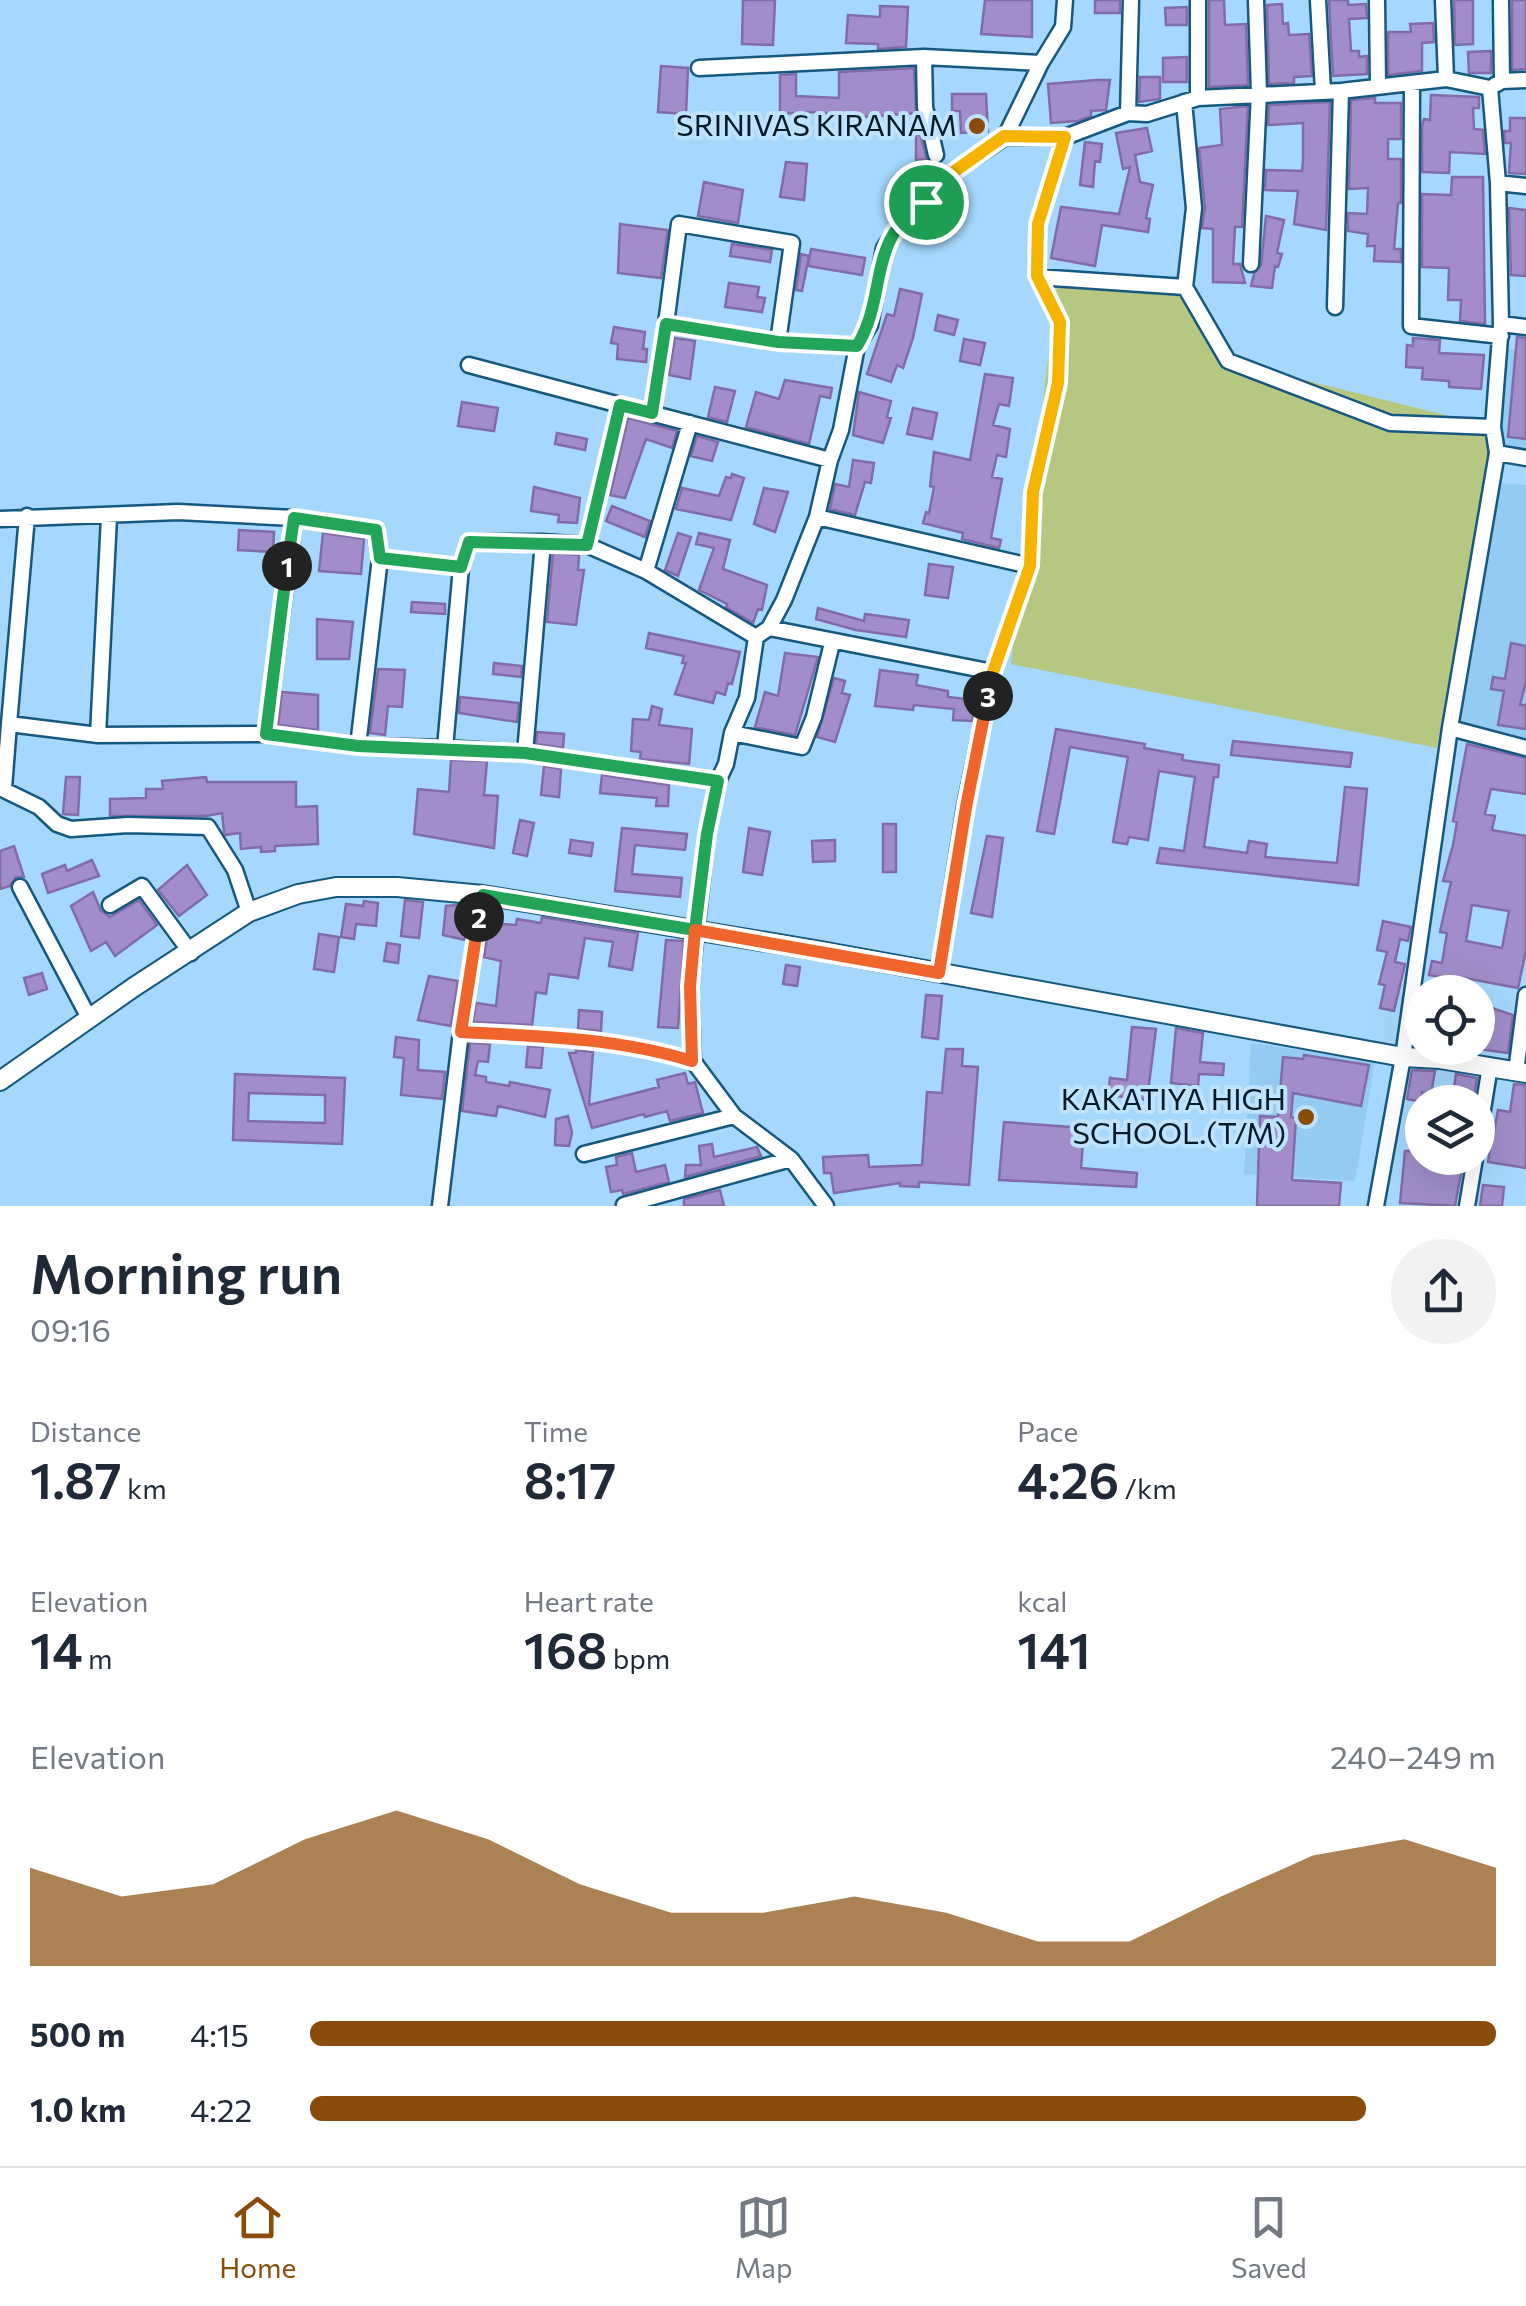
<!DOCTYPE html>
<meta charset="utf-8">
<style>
:root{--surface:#fff;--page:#f2f2f3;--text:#1f2937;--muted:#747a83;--line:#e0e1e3;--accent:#894c0b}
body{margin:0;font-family:Commissioner,sans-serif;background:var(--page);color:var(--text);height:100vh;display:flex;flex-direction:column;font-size:38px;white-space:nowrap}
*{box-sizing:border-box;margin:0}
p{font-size:32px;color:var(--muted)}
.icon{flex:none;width:55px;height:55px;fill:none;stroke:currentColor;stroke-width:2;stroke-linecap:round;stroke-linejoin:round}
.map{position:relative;height:1206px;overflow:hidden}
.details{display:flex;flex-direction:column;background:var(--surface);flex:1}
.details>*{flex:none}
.controls{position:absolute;left:1405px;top:975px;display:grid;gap:20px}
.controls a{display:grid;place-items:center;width:90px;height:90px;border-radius:50%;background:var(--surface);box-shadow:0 10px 40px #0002;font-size:50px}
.pin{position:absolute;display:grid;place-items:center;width:85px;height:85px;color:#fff;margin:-42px;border:5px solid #fff;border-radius:50%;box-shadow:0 2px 10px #0007}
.km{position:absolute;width:50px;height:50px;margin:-25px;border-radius:50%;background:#222;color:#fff;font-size:28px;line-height:50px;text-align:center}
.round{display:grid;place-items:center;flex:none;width:105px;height:105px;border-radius:52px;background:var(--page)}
.head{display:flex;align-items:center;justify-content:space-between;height:170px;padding:0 30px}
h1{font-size:55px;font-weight:600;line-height:75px}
.metrics{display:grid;grid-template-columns:repeat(3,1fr);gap:15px;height:170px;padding:10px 30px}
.metrics div{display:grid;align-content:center}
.metrics b{font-size:50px;font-weight:600}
.metrics small{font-size:28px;font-weight:400}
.metrics p{font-size:28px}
.chart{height:280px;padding:20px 30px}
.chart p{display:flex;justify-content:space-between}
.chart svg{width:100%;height:180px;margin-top:10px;fill:var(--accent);opacity:.7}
ul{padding:0 30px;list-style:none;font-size:32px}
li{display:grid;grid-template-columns:160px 120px 1fr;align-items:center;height:75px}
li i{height:25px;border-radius:12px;background:var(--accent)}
.tabs{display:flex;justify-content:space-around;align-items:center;height:140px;border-top:2px solid var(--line);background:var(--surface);font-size:28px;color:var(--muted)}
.tabs a{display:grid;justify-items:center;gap:5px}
.tabs .current{color:var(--accent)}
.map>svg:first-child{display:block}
</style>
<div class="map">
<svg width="1526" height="1206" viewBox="0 0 1526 1206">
<rect width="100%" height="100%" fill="#a5d8fc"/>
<!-- built -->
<path fill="#93cbf2" d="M1499,347L1526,352V461L1487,458Z
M1485,482L1526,485V757L1449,737Z
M1251,1043L1375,1061L1355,1181L1244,1174Z"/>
<!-- green -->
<path fill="#b6c781" d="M1058,278L1185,287L1228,361L1493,427L1437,748L1011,664Z"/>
<!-- building -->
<path fill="#a28dca" stroke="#816ca7" stroke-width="2.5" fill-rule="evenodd" d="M743,0H775L773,45L742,44Z
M985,0H1032V37L981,34Z
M1095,0H1120V13H1095Z
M1209,0H1224L1225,25L1246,24L1248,85L1209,87Z
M1329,0H1348V5L1366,4L1367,18L1349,19L1351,51H1359V57L1367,56V74L1333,76Z
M1454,0H1473V44L1455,45Z
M1512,0H1526V69L1512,70Z
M1282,4L1283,24L1288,23L1289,35L1309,34L1312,76L1294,77V83L1269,84L1267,5Z
M880,6L908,7L906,47L878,49V44L846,43L848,15L880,17Z
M1187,7V25H1166L1165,8Z
M1433,23L1434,42L1422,43V71L1388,75V32H1411L1410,24Z
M1491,51V73H1469L1468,52Z
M1187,57V82H1163V58Z
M661,66L688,68L686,114L658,112Z
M914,68L916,113L850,118L817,112L780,114V75L796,74V96L839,98V72Z
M1140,77H1160V99L1139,102Z
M1097,80H1110L1106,110L1091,111V116L1078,121L1051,123L1048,84Z
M952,94H986L988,131L961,133L960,111H952Z
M1431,95L1479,97V108H1473L1474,129L1483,130L1485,154L1450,152L1449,173L1422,172V126L1424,119L1430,120Z
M1375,98V103H1401V139H1388V159H1401V203H1398L1394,249H1401V262L1374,261L1375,246H1367L1368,234L1348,231V213L1367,214L1368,188L1349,189L1351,100Z
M1330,102L1326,230L1294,224L1298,191L1265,190L1266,170L1302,171L1303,160V123L1268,125L1269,105Z
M1248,106L1242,227H1235L1233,264H1240L1245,283L1213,282V229L1202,228L1205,207L1199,148L1222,145L1220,109Z
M1510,118H1526V174L1509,173L1511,143H1505L1504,131H1510Z
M1147,128L1152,151L1135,155L1140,182L1153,185L1146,218L1150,219L1148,232L1102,225L1095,266L1051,258L1061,207L1119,214L1130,167L1123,169L1116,133Z
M916,134H920L927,160H916Z
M1085,142L1102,144L1100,162L1095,161L1093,187L1080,185Z
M786,162L807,164L804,200L780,197Z
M1452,177H1483L1485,324L1460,321L1461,300H1448L1449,268L1422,267V194L1451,195Z
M704,182L743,190L738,223L698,216Z
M1509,208L1526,210V276L1511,275Z
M1266,216L1284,220L1277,253L1282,254L1278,267L1275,266L1272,288L1251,286L1254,274L1261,265Z
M620,224L668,230L661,278L618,273Z
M732,244L772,250L770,262L730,256Z
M811,249L865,258L862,275L808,266Z
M801,254L809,256L802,291L796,290Z
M729,283L759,287L757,297L765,298L762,312L725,307Z
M900,289L922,294L913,338L903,368L897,365L891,382L867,374L887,314L894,316Z
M938,315L958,320L954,335L935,330Z
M614,327L645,332L643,349H647L646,362L617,359L618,344L611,343Z
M1517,337L1526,338V439L1508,437Z
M675,338L695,341L690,379L669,375Z
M1413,338L1440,340L1439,353L1484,355L1481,389L1449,387V381L1422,379L1423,368L1406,367L1407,345L1413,346Z
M964,339L985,343L980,365L960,361Z
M985,374L1013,378L1009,406L999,404L993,425L1010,429L1006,457L997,455L992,477L1002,479L991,538L1001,540L999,548L962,539L963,533L923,523L926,512L929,513L934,487L930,486L934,452L970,460Z
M785,380L832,388L830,398L820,396L809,444L746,427L756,392L779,399Z
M715,387L735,391L727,422L708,417Z
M859,392L891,401L887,417L891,418L883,443L853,435Z
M462,402L498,408L494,431L458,426Z
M913,408L937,413L932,439L907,434Z
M628,418L677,431L672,448L646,439L625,498L610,495Z
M557,433L587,439L585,450L555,444Z
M697,436L718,442L712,461L691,456Z
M853,460L874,463L871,483L865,482L855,515L830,509L835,484L849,487Z
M732,474L744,478L731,520L676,509L682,488L719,496L726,477L731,478Z
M534,487L580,498L577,523L558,522L559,515L531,511Z
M764,488L788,492L775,532L754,524Z
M612,506L650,521L645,537L606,521Z
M239,530L274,532L273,552L238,550Z
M323,533L364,539L361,574L319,571Z
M678,533L691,537L678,576L665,570Z
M699,533L730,540L723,569L767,585L762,610L758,609L753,623L726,607L727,604L699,590L714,548L696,544Z
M553,553L579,555L578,570H584L576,625L547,622Z
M929,564L953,567L948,598L925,595Z
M412,602L445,604V614L411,612Z
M818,608L864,621L865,614L909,620L906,637L856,630L816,619Z
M317,619L353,622L349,659H317Z
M649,633L740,652L732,684L728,683L725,695L716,692L713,703L675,694L686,663H682L684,656L646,648Z
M1511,643L1526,646V682L1520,705H1526V729L1498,725L1504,691L1491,689L1493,677L1505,679Z
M785,653L818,657L795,735L755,727L765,692L778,696Z
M494,663L522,666L521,677L493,674Z
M378,669L405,670L402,707L388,706L385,735L370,733Z
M880,670L918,675L916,685L948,691V697L976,700L972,721L953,720L954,709L914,705L913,710L875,706Z
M834,678L845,681L842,693L850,695L835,742L817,737Z
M282,692L318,695V730L278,725Z
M460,697L519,703L517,722L459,713Z
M652,706L662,709L659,725L692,729L689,764L640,759L641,752L631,751L633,719L649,720Z
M1056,729L1145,744L1144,748L1183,755L1182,760L1219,765L1218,777H1214L1204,847L1247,853L1249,841L1267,844L1265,857L1337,863L1345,787L1367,789L1358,885L1157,863L1160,848L1184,851L1195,777L1159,771L1148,840L1129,837L1127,844L1113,842L1128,757L1070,747L1054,834L1037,831Z
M537,732L564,734L563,748L536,744Z
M1233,741L1352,753L1350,767L1231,755Z
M1467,744L1526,758V794L1491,789L1485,814L1495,816L1492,830L1526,836V951L1518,988L1459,977V980L1429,975L1432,961L1442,963L1447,933L1440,932L1451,882L1443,881L1453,845L1457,822L1453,821ZM1472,905L1509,911L1502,948L1466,941Z
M451,760L487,761L484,795L498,796L494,848L414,834L418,789L449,792Z
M544,766L561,769L559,797L541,795Z
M602,775L669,785L668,806H656L657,798L600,793Z
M66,777H80L78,815L63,814Z
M206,777L207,782H296V807L317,806L318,844L275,846V851L261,852V847L241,849L240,833L225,835L224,832L222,813L206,816H110V799L146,798V789H163L162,781Z
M520,820L534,823L527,856L513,853Z
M883,824H896V872H883Z
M622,828L687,834L685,850L635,845L632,874L682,878L680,897L615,891Z
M749,828L770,832L762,875L743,872Z
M987,836L1003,838L992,917L971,913Z
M571,840L593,843L591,856L569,853Z
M835,840V861L813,862L812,841Z
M14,846L24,877H16L10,886L0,889V851Z
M92,860L99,876L48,893L42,874L65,865L67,871Z
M187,865L207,895L179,916L158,890Z
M93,892L101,911L110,917L139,900L157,925L115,956L106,942L91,951L71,906Z
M405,900L423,902L419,938L401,936Z
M364,901L378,903L376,926L356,924L354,939L341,937L346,904L363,906Z
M459,905L470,906L465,940L443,935L446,906Z
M542,917L638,933L632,970L609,966L613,942L585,938L578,978L549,974L546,994L536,992L532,1025L473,1022L476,1003L496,1006L501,961L484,957L489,923L516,925L517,919L541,923Z
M1383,921L1411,927L1408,941L1400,939L1395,962L1405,964L1394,1011L1380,1008L1385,985L1379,984L1387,952L1377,950Z
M319,934L339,937L334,972L314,969Z
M666,940L684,941L678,1028L658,1027Z
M387,943L400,945L398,963L384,961Z
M786,965L800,967L797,986L783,984Z
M42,973L47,989L29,995L24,978Z
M429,976L458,981L451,1026L418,1020Z
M926,995L942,996L938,1039L922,1037Z
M1489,1007L1513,1015L1508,1053L1478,1049V1009L1488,1011Z
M579,1010L602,1012L601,1031L578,1029Z
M1132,1027L1156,1029L1147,1100L1108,1095L1110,1078L1127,1080Z
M1176,1028L1203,1033L1200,1062L1224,1064L1223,1075L1199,1074L1198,1086L1171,1083Z
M396,1037L419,1040L418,1070L445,1072L442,1099L401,1095L404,1058L394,1057Z
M470,1043L490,1044L488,1062L478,1061L475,1075L486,1077V1082L509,1086L510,1082L550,1090L545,1117L498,1106L496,1116L462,1111Z
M528,1046L543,1047L541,1068L526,1067Z
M946,1049H963L962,1066L978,1067L969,1185L919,1182V1187L900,1186V1183L834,1193L831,1173H824L823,1157L868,1155L869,1167L922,1165L927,1092L942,1093Z
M576,1050L593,1052L589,1105L659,1087L657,1080L685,1073L688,1084L695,1082L703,1113L670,1121L667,1111L645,1117L644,1114L592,1128L569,1053H576Z
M1304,1055L1369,1065L1361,1106L1293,1093L1291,1117L1296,1118L1292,1180L1341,1183L1339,1206H1257L1260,1116L1278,1117L1283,1057L1303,1059Z
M1412,1070L1435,1071L1431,1094L1422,1092V1102L1407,1099Z
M235,1074L345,1078L342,1144L233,1140ZM249,1093L325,1095V1123L248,1121Z
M1456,1074L1477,1078L1473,1102H1452Z
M1514,1084L1526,1085V1168L1488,1162L1490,1149H1484L1490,1131L1494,1132L1498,1110L1510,1112Z
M1417,1114H1422V1158H1464L1455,1206L1400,1203L1405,1151H1410Z
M568,1116L572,1133L569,1146L555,1145L556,1119Z
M1004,1122L1084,1128L1081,1168L1137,1173L1136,1187L999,1180Z
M712,1144L714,1157L757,1147L761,1156L685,1177L686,1165H701L699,1146Z
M632,1153L636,1172L665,1165L669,1182L623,1194L622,1190L611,1192L606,1167L617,1165L616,1157Z
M1483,1185L1504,1187L1502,1206H1480Z
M720,1190L724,1206H684V1199Z"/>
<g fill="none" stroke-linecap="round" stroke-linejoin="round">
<!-- minor casing -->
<g stroke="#155880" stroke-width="19">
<path id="minor" d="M1198,0V98
M1318,0L1323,91
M1377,0L1378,85
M1443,0L1446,79
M1501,0L1502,81
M699,68L924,57
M1412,83L1411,326L1501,336
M1495,85L1502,81L1526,80
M1184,102L1194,208L1185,287L1228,361L1390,423L1493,427
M1128,113L1131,0
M1005,137H1065L1128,113L1147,114L1198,98L1341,91L1446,79L1490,88L1498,183L1501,324
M936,155L925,107L924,57L1041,63
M1498,183L1526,186
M1251,264L1259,93L1256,0
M1037,277L1185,287
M1335,307L1341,91
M666,324L679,224L792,243L778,342
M469,365L620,405
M652,413L666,324L778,342L857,346
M1497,453L1493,427L1501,324L1526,327
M817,517L1030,566
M0,519L178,512L294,518L375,530L380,558L358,746L266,734L98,735L9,724L4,788
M543,542L587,545L646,571L756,637
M587,545L620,405L830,460
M646,571L690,423
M769,628L993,672L965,807L939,973
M993,672L1030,566L1033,492L1058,383L1060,322L1037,277L1038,224L1065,137
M9,724L27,516
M1450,728L1497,453L1526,458
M732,733L802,747L814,717L832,643
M266,734L294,518
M98,735L109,517
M358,746L445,748L461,567L380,558
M445,748L525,753L543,542H469L461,567
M525,753L718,781
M0,788L39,807L57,824L71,829L128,825L208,827L235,870L249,912
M20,887L89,1018
M110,905L142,886L191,953
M461,1032C540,1036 617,1038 693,1061
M1516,1072L1526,995
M1478,1140L1490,1066
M584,1154L734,1116
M624,1205L791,1159
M440,1206L461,1032L483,895
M826,1206L791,1159L734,1116L693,1061L690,986L707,834L718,781L726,764L732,733L747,698L756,637L769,628L784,600L817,517L830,460L841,430L857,346L870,325L884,248L907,214L926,202L948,176L1005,137L1041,63L1063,27L1065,0
M1376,1206L1403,1057L1450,728L1526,748
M1467,1206L1475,1158"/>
</g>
<!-- major casing -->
<g stroke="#155880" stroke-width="22">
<path id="major" d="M0,1081L134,987L249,912L298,894L336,887H397L483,895L821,951L1403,1057L1440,1059L1526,1073"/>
</g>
<!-- minor -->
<use href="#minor" stroke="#fff" stroke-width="14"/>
<!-- major -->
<use href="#major" stroke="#fff" stroke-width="18"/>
</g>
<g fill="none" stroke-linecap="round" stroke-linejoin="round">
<!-- split-1 casing -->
<g stroke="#fff" stroke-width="20">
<path id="split-1" d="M287,566L294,518L376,530L380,558L461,567L469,542L587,545L620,405L652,413L666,324L778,342L857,346C889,293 865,240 926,202"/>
</g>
<!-- split-2 casing -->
<g stroke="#fff" stroke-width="20">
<path id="split-2" d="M287,566L266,734L358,746L525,753L718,781L707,834L695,930L483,895L479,917"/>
</g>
<!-- split-3 casing -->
<g stroke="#fff" stroke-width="20">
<path id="split-3" d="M479,917L461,1032C540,1036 617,1038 692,1061L690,986L695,930L939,973L966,807L988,696"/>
</g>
<!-- split-4 casing -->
<g stroke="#fff" stroke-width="20">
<path id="split-4" d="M926,202L948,176L1004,136L1065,137L1038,224L1037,276L1060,322L1058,383L1033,492L1030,566L993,672L988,696"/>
</g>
<!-- split-1 -->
<use href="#split-1" stroke="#22a559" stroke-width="12"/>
<!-- split-2 -->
<use href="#split-2" stroke="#22a559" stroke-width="12"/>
<!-- split-3 -->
<use href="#split-3" stroke="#f0652b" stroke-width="12"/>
<!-- split-4 -->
<use href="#split-4" stroke="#f5b400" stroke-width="12"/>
</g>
<!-- markers -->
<g fill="#894c0b" stroke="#bee3ff" stroke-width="4">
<circle cx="977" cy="126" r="10"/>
<circle cx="1306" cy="1117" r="10"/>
</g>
<g text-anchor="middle" stroke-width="8" stroke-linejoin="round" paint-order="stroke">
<!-- poi labels -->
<g font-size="30" fill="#011929" stroke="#bee3ff" text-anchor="end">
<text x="957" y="136">SRINIVAS KIRANAM</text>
<text x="1286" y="1110">KAKATIYA HIGH<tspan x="1286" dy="34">SCHOOL.(T/M)</tspan></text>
</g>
</g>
</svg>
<div class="controls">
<a><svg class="icon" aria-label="locate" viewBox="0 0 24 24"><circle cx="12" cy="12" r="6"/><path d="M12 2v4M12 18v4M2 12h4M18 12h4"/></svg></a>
<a><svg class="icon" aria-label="layers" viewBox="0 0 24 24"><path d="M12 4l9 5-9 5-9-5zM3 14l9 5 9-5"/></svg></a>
</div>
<div class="pin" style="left:926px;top:202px;background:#1e9e55"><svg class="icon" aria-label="arrive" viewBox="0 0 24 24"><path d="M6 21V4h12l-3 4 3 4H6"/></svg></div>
<b class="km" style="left:287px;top:566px">1</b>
<b class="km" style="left:479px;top:917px">2</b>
<b class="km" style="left:988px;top:696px">3</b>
</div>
<section class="details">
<div class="head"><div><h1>Morning run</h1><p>09:16</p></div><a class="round"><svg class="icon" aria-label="share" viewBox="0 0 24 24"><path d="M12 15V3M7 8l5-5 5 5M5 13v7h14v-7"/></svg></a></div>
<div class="metrics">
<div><p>Distance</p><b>1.87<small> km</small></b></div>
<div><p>Time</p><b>8:17</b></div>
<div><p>Pace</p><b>4:26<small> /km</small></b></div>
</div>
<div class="metrics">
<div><p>Elevation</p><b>14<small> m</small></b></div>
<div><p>Heart rate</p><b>168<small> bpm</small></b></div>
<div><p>kcal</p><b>141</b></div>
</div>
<div class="chart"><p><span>Elevation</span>240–249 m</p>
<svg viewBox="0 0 160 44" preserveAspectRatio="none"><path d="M0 44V20L10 27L20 24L30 13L40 6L50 13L60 24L70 31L80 31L90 27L100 31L110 38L120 38L130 27L140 17L150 13L160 20V44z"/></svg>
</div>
<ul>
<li><b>500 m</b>4:15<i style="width:100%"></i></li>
<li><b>1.0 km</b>4:22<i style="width:89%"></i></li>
</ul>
</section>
<nav class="tabs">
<a class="current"><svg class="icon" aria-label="home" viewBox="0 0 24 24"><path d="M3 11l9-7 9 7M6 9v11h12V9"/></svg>Home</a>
<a><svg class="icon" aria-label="map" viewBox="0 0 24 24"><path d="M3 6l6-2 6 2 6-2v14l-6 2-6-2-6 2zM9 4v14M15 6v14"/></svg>Map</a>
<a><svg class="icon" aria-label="saved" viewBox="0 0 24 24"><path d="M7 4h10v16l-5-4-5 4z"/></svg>Saved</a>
</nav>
